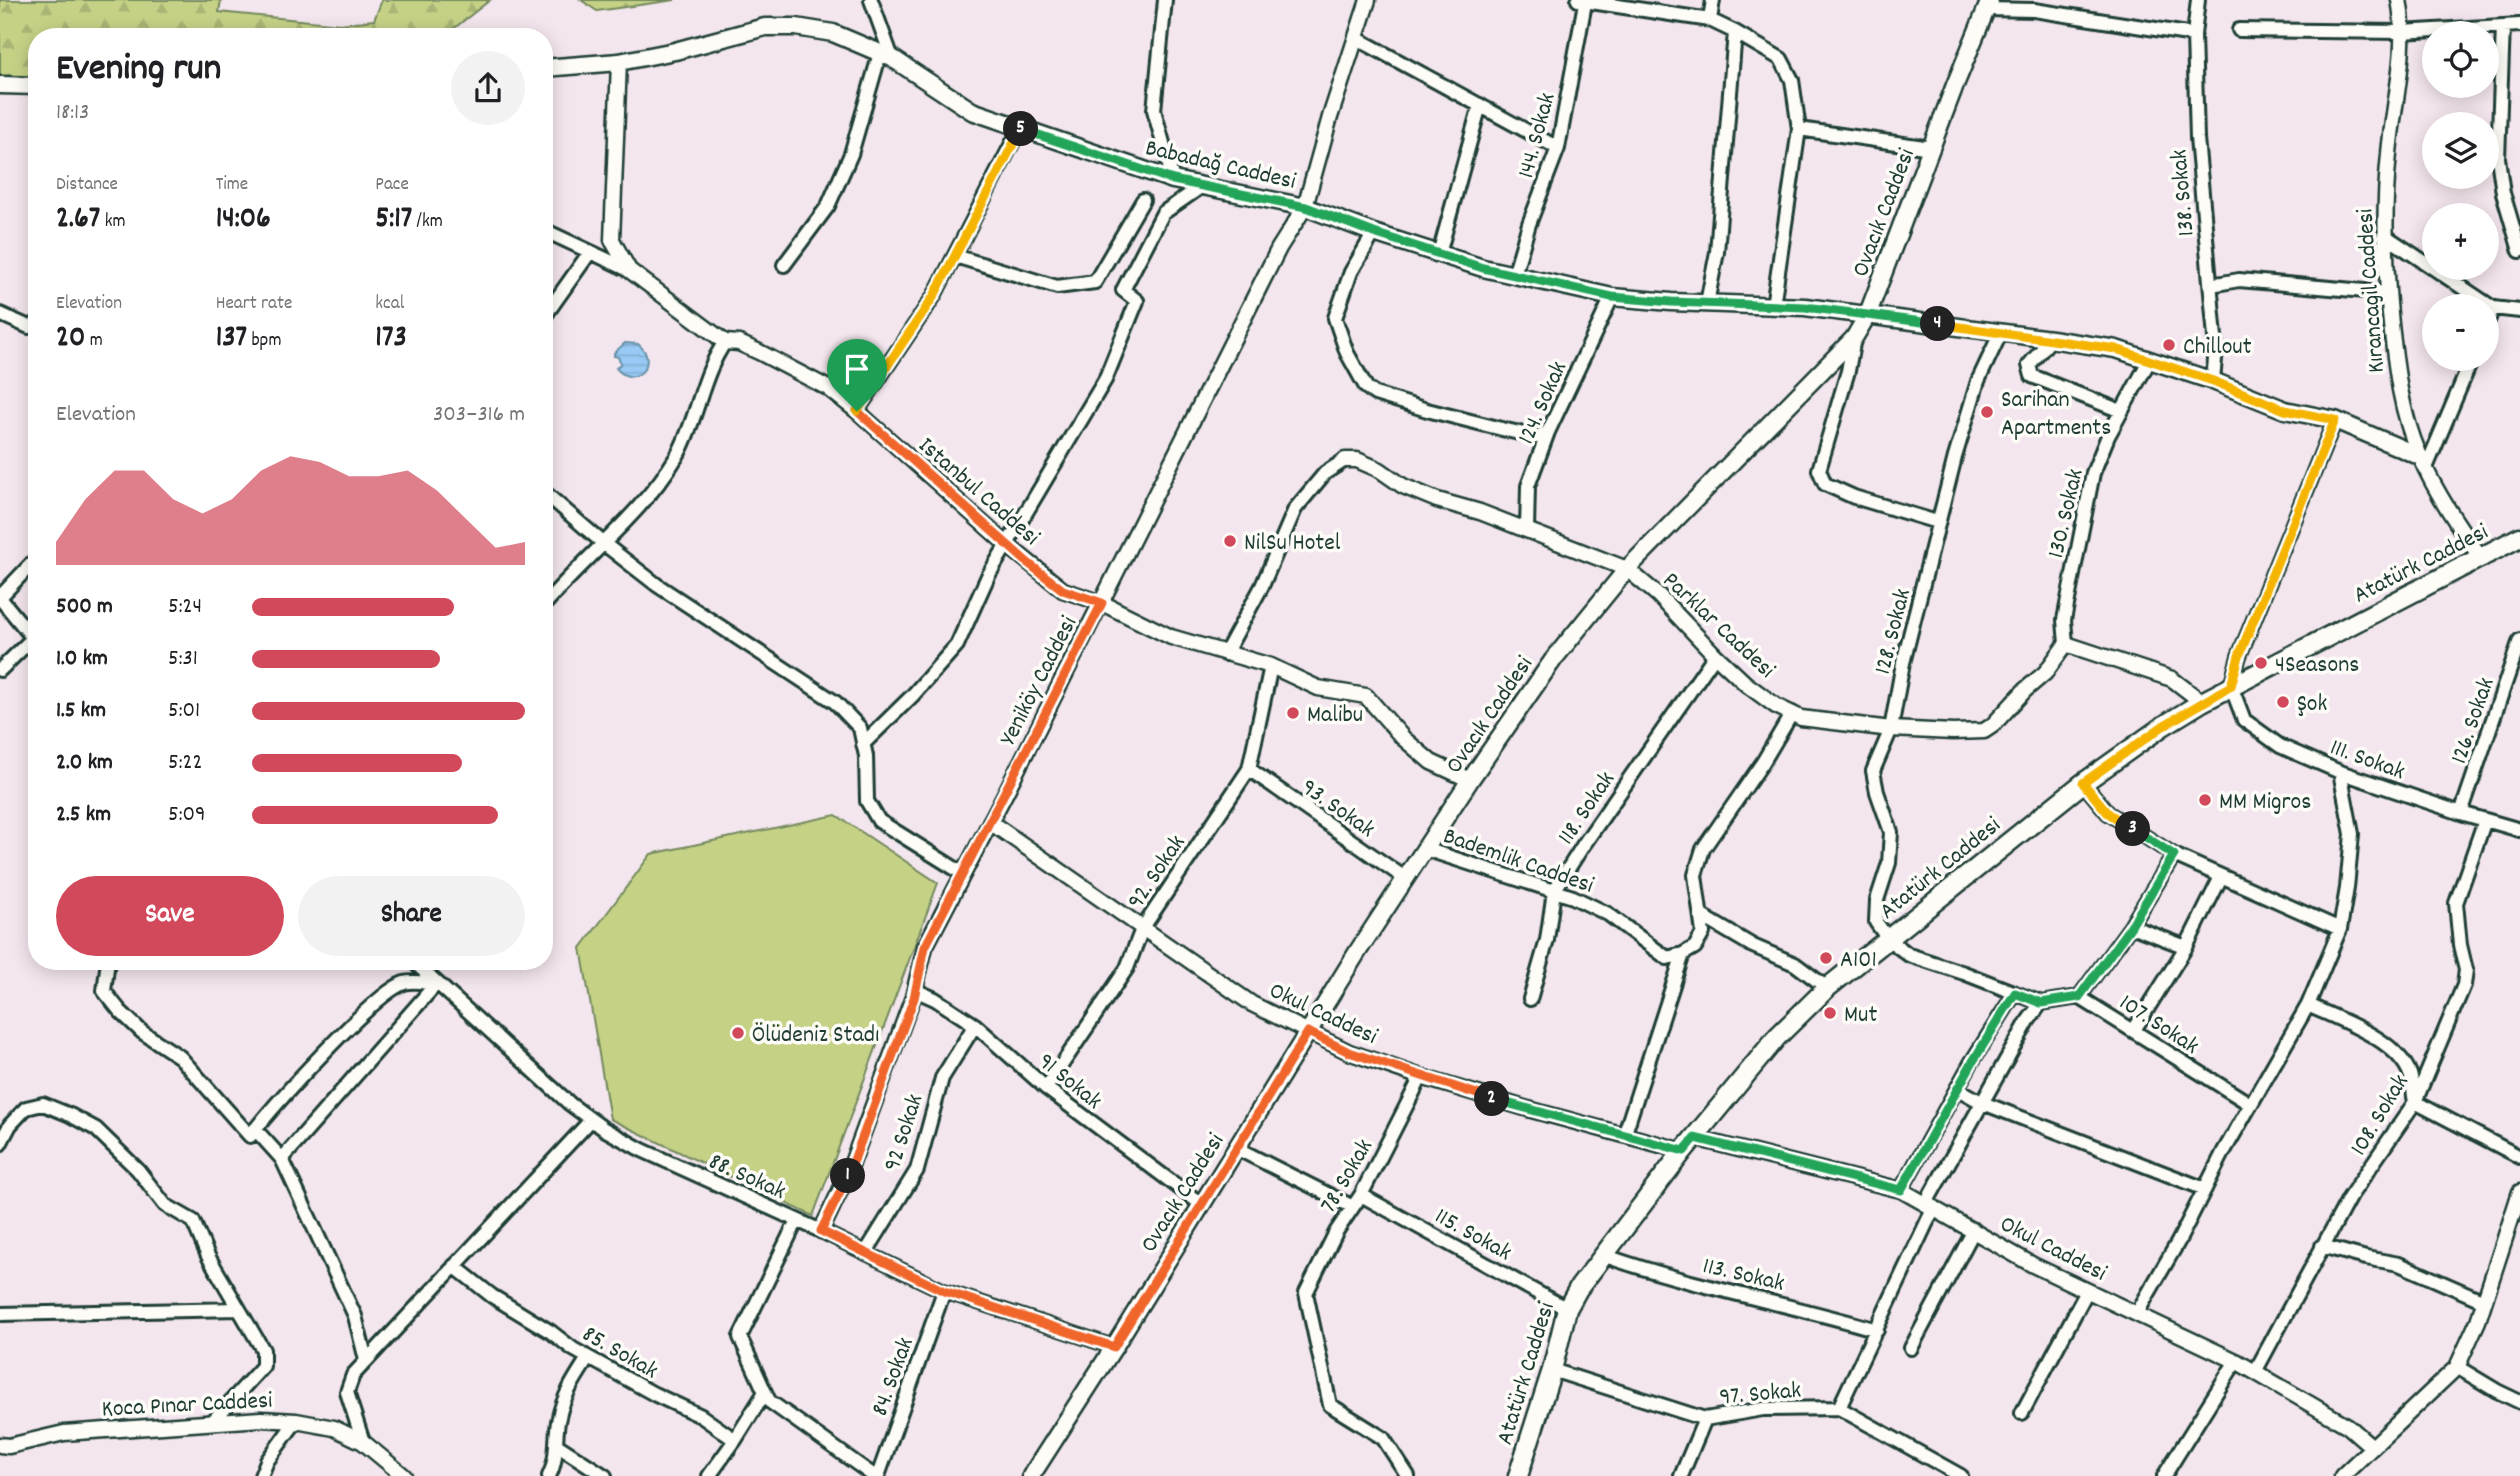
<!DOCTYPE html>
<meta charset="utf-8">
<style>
:root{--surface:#fff;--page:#f2f2f2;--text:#202124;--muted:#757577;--accent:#d1495b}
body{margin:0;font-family:Dekko,sans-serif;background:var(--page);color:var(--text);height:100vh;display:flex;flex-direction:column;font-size:26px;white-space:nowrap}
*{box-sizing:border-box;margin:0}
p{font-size:23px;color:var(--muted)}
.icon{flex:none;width:38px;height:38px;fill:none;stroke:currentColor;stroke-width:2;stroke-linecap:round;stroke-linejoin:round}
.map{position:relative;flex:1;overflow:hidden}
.sheet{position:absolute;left:28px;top:28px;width:525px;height:942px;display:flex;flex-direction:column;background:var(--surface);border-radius:28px;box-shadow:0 4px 18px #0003}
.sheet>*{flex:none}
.buttons{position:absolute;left:2422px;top:21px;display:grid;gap:14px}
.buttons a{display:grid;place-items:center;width:77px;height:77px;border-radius:50%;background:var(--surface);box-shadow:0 4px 18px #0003;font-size:35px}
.pin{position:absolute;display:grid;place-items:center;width:60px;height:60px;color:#fff;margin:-72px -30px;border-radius:50% 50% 50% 0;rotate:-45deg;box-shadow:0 0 7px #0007}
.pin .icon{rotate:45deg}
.km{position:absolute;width:35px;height:35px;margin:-18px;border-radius:50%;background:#222;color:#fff;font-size:19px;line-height:35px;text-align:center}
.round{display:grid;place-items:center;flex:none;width:74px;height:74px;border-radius:37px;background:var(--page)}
.overview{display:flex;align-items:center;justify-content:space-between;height:119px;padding:0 28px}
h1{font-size:38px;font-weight:700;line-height:52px}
.metrics{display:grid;grid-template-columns:repeat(3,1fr);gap:10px;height:119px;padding:7px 28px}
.metrics div{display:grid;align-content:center}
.metrics b{font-size:30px;font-weight:700}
.metrics small{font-size:19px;font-weight:400}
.metrics p{font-size:19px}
.chart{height:196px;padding:14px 28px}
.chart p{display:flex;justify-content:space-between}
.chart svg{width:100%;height:126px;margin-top:7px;fill:var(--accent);opacity:.7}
.action{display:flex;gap:14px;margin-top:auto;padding:14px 28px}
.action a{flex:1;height:80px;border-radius:42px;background:var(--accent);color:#fff;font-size:28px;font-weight:700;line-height:80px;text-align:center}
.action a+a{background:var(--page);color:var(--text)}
ul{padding:0 28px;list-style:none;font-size:23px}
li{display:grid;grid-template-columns:112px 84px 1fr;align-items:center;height:52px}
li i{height:18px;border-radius:9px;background:var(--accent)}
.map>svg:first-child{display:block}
</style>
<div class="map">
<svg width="2520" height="1476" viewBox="0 0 2520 1476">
<defs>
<pattern id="forest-firs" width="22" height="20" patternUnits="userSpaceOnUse" patternTransform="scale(1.75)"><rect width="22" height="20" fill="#c5d286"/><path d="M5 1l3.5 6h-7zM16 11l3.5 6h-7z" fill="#a9b574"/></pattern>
<pattern id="water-rules" width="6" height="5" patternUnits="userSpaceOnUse" patternTransform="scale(1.75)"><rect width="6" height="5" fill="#98caf5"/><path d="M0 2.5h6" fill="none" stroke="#83aed3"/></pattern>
</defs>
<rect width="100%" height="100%" fill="#f4e6ee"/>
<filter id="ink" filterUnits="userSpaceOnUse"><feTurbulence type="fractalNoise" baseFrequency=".0143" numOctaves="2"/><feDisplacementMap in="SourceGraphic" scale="14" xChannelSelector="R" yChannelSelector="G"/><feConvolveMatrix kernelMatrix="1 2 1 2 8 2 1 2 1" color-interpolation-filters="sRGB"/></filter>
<g filter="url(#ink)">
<!-- green -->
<path fill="#c5d286" stroke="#72885d" stroke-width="2" d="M836,815L938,883L813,1216L610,1119L581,948L651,854Z"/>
<!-- forest -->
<path fill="url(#forest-firs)" stroke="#72885d" stroke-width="2" d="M0,0H221L219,12L340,24L374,20L382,0H490L443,37H37V86L0,85Z
M581,0H675L597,11Z"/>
<!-- water -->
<path fill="url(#water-rules)" stroke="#6892a8" stroke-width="2" d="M625,343L638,344C661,363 634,390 616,368L621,363L618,357L614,356V353Z"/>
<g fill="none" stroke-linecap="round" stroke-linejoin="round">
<!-- minor casing -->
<g stroke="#1f3d34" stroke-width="18">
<path id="minor" d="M871,0L892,58
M1165,0L1154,110L1173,180
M1578,0L1710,20L1735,32L1781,59L1792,80L1799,129L1931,148
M2198,0L2194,35L2197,138L2216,348L2213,381
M1986,9L2034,10L2194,35
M1710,20L1713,0
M2503,26L2498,158L2503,193L2520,251
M2239,30L2401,32L2520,25
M1356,38L1558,148
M548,232L629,270
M1374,233L1351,272L1335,318L1347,353L1366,387L1375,394L1427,410L1502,429L1536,437L1548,432
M2384,235L2493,308L2520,311
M1439,254L1480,105
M955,256L1057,287L1095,282L1143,200
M784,265L828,206L851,154L880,53
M1514,275L1529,224L1558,148L1585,3
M2211,285L2239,280L2388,293
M1707,303L1717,252L1735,32
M1773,306L1799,129
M0,314L29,327L37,323
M544,317L590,252
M2487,323L2493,308
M2001,332L1978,381L1955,457L1903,663L1891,729L1873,771L1877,792L1891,832L1889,863L1877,900L1876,922L1888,939L1909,955L1964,973L2041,1003L2079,997L2250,1104
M1854,338L1848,371L1819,470L1825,484L1854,497L1937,522
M2051,339L2029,365L2032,376L2121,411
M857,411L934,296L1020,128
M2335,420L2239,656L2231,686L2244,720L2280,746L2340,772L2461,813L2520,830
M2426,468L2472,359
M544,492L603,543L657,585L835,702L860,728L866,756L867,801L879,821L962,873
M1527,530L1528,486L1548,432L1612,297
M0,597L37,558
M0,598L37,643
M544,605C587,555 643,513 677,456C697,421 702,374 725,342
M2066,644L2064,620L2093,473L2108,436L2149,361
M1225,654L1262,586L1295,509L1325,473L1345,460
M0,670L33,638
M863,744L912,696L957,645L988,576L1105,380L1137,301L1123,290L1163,213L1202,186
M1249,769L1406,879
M2083,783L2108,813L2174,855L2340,929
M2461,813L2520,640
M1425,849L1573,897L1608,914L1667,958L1683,954L1695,947L1703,933L1695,875L1703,849L1763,762L1792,713
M1702,916L1753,946L1795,964L1827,988
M2131,926L2186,947
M108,961L104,991L120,1011L142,1032L180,1057L250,1136C273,1106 374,993 404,983C413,980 426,983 436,984
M413,961L570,1104L604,1129L642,1150L821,1231L944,1291L1114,1347
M915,990L935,999L975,1025L1046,1088L1201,1204
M2079,997L2131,926L2174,855
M1530,999L1547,940L1554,891L1584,844L1715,655
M2308,1005C2340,1020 2397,1039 2410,1074C2413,1082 2413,1093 2415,1102L2520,1157
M2134,1030L2186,947L2221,877
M1046,1088L1127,968L1142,929L1249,769L1271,666
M1958,1089L1983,1103L2205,1189
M255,1129L282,1159L355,1316L366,1360
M1625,1133L1683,954
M0,1144L10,1125L26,1108L43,1104L70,1115L96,1129L138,1170L165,1205L193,1221L208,1256L263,1350V1366L212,1422
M1236,1148L1351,1206
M282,1159L436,984
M1901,1190L1971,1063L2015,993
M1361,1195L1567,1309
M1926,1203L2028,1021L2041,1003
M797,1220L740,1337L769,1401L874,1476
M2322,1246L2366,1258L2399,1264L2484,1301
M866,1252L917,1170L942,1078L975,1025
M1603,1255C1692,1287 1786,1303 1877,1330
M454,1266L492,1296L551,1332L573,1349L654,1394L701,1416L735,1440L709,1476
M2137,1313L2178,1242L2224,1151L2308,1005L2340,929L2347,888L2352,834L2340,772
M0,1314L239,1309
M1911,1348L1974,1230
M2457,1367L2497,1391L2520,1402
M1552,1370L1705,1419L1763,1409L1839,1408L1961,1476
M2255,1372L2349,1198L2415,1102L2464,985L2466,970L2460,945L2456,903L2485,820
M1839,1408L1934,1207
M2022,1413L2087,1291
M735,1440L765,1392
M363,1442L347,1392L353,1375L591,1120
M557,1445L605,1476
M261,1476L267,1461L296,1421
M549,1476C559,1457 554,1436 559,1417C564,1394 576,1377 588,1358
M878,1476L944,1291
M1408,1476L1383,1438L1330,1405L1306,1293L1336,1232L1361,1195L1421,1077
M1681,1476L1705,1419
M2164,1476L2236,1361"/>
</g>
<!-- tertiary casing -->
<g stroke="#1f3d34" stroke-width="19">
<path id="tertiary" d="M2399,0C2409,49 2393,104 2389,154C2383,211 2385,267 2391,324C2396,369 2401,412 2419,454C2433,488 2460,529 2482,559
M619,62L612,240L629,270L725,342L739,343L759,352L828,388L857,411L1006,544L1063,590L1102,603L1171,637L1271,666L1318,688L1366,696L1403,738L1431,762L1470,780
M1345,460H1357L1380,470L1403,486L1437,500L1480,512L1627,569L1658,595L1715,655L1746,684L1776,706L1801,718L1891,729L1953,732L1984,731L1993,725L2025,690L2045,673L2066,644L2172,679L2202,702
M990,822L1252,1004L1349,1052L1421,1077L1528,1109L1683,1151
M1695,1138L1901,1190L2033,1265L2236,1361L2348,1426L2371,1446
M821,1231L848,1174L913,997L925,947L1006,792L1279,248L1305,207L1330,117L1368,0
M0,1445L9,1446L64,1433L261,1419L296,1421L334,1428L363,1442L404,1476
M2342,1476L2457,1367L2478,1321L2520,1192"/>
</g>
<!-- secondary casing -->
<g stroke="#1f3d34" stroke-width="21">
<path id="secondary" d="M544,68L619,62L675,51L765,27H796L833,33L892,58L972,111L1173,180L1305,207L1374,233L1483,268L1612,297L1671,302L1805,307L2051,339L2116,349L2213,381L2285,410L2335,420L2419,456
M0,85L37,86
M1031,1476L1114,1347L1358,951L1470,780L1553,660L1627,569L1854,338L1867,316L1955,85L1990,0"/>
</g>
<!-- primary casing -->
<g stroke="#1f3d34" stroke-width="23">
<path id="primary" d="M1518,1476L1552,1370L1567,1309L1578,1289L1683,1151L1777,1037L1827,988L2083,783L2163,726L2202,702L2520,537"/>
</g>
<!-- minor -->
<use href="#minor" stroke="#fdfcf7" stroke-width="12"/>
<!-- tertiary -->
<use href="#tertiary" stroke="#fdfcf7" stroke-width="14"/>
<!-- secondary -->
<use href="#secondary" stroke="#fdfcf7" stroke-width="16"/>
<!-- primary -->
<use href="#primary" stroke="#fdfcf7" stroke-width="18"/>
</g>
</g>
<g fill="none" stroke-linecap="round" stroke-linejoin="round" filter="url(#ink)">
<!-- split-1 casing -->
<g stroke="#fff" stroke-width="14">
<path id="split-1" d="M848,1176L914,998L925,947L1102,603L1063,590L1028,563L857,411"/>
</g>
<!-- split-2 casing -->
<g stroke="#fff" stroke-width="14">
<path id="split-2" d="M848,1176L821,1231L944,1291L1114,1347L1308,1032L1349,1052L1492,1099"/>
</g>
<!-- split-3 casing -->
<g stroke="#fff" stroke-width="14">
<path id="split-3" d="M1492,1099L1684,1151L1695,1138L1901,1190L1972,1063L2015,993L2041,1003L2079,997L2131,926L2174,855L2133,829"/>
</g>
<!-- split-4 casing -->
<g stroke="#fff" stroke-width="14">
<path id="split-4" d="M1938,324L2116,349L2213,381L2285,410L2335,420L2239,656L2231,686L2163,726L2083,783L2108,813L2133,829"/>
</g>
<!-- split-5 casing -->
<g stroke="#fff" stroke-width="14">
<path id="split-5" d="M1021,129L1173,180L1306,207L1374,233L1483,268L1612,297L1671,302L1805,307L1938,324"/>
</g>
<!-- split-6 casing -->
<g stroke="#fff" stroke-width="14">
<path id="split-6" d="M857,411L934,296L1021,129"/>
</g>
<!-- split-1 -->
<use href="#split-1" stroke="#f0652b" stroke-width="9"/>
<!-- split-2 -->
<use href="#split-2" stroke="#f0652b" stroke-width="9"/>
<!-- split-3 -->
<use href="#split-3" stroke="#22a559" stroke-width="9"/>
<!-- split-4 -->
<use href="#split-4" stroke="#f5b400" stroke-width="9"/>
<!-- split-5 -->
<use href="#split-5" stroke="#22a559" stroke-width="9"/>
<!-- split-6 -->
<use href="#split-6" stroke="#f5b400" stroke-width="9"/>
</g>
<!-- markers -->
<g fill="#d1495b" stroke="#fdfcf7" stroke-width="2.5">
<circle cx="2169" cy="345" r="7"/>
<circle cx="1987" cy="412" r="7"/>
<circle cx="1230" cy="541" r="7"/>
<circle cx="2261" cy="663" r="7"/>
<circle cx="2283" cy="702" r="7"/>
<circle cx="1293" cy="713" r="7"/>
<circle cx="2205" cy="800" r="7"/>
<circle cx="1826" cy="958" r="7"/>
<circle cx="1830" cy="1013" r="7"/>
<circle cx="738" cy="1033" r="7"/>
</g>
<g text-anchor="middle" stroke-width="7" stroke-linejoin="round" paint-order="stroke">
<!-- street labels -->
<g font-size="24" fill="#1f3d34" stroke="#fdfcf7">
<text transform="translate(1535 135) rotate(-75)" y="8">144. Sokak</text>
<text transform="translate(1221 163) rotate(13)" y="8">Babadağ Caddesi</text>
<text transform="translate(2181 193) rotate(-95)" y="8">138. Sokak</text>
<text transform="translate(1882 212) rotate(-69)" y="8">Ovacık Caddesi</text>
<text transform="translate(2369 291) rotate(-94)" y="8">Kırancagil Caddesi</text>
<text transform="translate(1541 402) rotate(-66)" y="8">124. Sokak</text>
<text transform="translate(980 490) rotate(41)" y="8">Istanbul Caddesi</text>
<text transform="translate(2064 513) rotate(-77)" y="8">130. Sokak</text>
<text transform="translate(2420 562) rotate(-27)" y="8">Atatürk Caddesi</text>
<text transform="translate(1720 624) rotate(43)" y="8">Parklar Caddesi</text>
<text transform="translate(1891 631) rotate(-76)" y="8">128. Sokak</text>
<text transform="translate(1037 680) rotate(-63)" y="8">Yeniköy Caddesi</text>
<text transform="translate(1488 714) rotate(-56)" y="8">Ovacık Caddesi</text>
<text transform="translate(2471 720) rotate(-71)" y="8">126. Sokak</text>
<text transform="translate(2368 758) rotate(20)" y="8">111. Sokak</text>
<text transform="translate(1339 807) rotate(35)" y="8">93. Sokak</text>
<text transform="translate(1585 807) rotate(-56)" y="8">118. Sokak</text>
<text transform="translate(1519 859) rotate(19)" y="8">Bademlik Caddesi</text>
<text transform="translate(1939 867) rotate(-39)" y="8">Atatürk Caddesi</text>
<text transform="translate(1155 871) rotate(-56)" y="8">92. Sokak</text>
<text transform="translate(1324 1012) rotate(25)" y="8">Okul Caddesi</text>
<text transform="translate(2160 1023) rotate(33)" y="8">107. Sokak</text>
<text transform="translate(1071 1080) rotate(39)" y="8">91 Sokak</text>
<text transform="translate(2378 1114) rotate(-59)" y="8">108. Sokak</text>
<text transform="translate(902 1132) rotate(-72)" y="8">92 Sokak</text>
<text transform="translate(748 1175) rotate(24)" y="8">88. Sokak</text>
<text transform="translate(1345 1175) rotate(-60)" y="8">78. Sokak</text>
<text transform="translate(1181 1192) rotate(-58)" y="8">Ovacık Caddesi</text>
<text transform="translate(1474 1233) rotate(29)" y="8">115. Sokak</text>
<text transform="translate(2054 1247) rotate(27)" y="8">Okul Caddesi</text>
<text transform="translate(1744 1273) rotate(13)" y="8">113. Sokak</text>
<text transform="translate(621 1351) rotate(30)" y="8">85. Sokak</text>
<text transform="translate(1524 1373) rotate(-73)" y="8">Atatürk Caddesi</text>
<text transform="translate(891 1376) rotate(-70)" y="8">84. Sokak</text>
<text transform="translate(1760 1392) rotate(-5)" y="8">97. Sokak</text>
<text transform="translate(187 1403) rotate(-3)" y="8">Koca Pınar Caddesi</text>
</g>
<!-- poi labels -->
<g font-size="24" fill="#1f3d34" stroke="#fdfcf7" text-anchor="start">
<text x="2183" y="353">Chillout</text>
<text x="2001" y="406">Sarihan<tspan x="2001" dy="28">Apartments</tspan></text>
<text x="1244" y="549">NilSu Hotel</text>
<text x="2275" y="671">4Seasons</text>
<text x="2297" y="710">Şok</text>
<text x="1307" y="721">Malibu</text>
<text x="2219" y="808">MM Migros</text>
<text x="1840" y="966">A101</text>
<text x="1844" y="1021">Mut</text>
<text x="752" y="1041">Ölüdeniz Stadı</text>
</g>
</g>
</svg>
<div class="buttons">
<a><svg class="icon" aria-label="locate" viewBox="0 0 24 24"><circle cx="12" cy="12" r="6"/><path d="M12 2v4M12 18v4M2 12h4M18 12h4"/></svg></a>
<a><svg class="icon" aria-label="layers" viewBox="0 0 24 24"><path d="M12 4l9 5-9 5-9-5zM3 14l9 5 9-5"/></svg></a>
<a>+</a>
<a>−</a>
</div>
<div class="pin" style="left:857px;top:411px;background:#1e9e55"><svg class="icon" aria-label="arrive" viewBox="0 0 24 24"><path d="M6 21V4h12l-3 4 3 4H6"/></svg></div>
<b class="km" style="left:848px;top:1176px">1</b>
<b class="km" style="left:1492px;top:1099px">2</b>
<b class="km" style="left:2133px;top:829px">3</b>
<b class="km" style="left:1938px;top:324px">4</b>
<b class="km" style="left:1021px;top:129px">5</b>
<section class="sheet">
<div class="overview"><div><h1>Evening run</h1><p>18:13</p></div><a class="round"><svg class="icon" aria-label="share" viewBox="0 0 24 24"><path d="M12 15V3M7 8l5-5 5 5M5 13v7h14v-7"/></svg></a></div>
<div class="metrics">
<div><p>Distance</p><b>2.67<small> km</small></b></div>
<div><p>Time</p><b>14:06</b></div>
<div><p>Pace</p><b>5:17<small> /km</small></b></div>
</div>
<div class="metrics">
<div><p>Elevation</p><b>20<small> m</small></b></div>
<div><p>Heart rate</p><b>137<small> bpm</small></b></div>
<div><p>kcal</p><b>173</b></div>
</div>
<div class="chart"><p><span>Elevation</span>303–316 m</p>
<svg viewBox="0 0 160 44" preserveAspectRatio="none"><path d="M0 44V36L10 21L20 11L30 11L40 21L50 26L60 21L70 11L80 6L90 8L100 13L110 13L120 11L130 18L140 28L150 38L160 36V44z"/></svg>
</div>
<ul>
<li><b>500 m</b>5:24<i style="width:74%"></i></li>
<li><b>1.0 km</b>5:31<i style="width:69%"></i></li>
<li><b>1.5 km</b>5:01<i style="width:100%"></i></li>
<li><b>2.0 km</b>5:22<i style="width:77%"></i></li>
<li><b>2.5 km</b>5:09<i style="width:90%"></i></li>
</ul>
<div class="action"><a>Save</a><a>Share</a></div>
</section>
</div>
